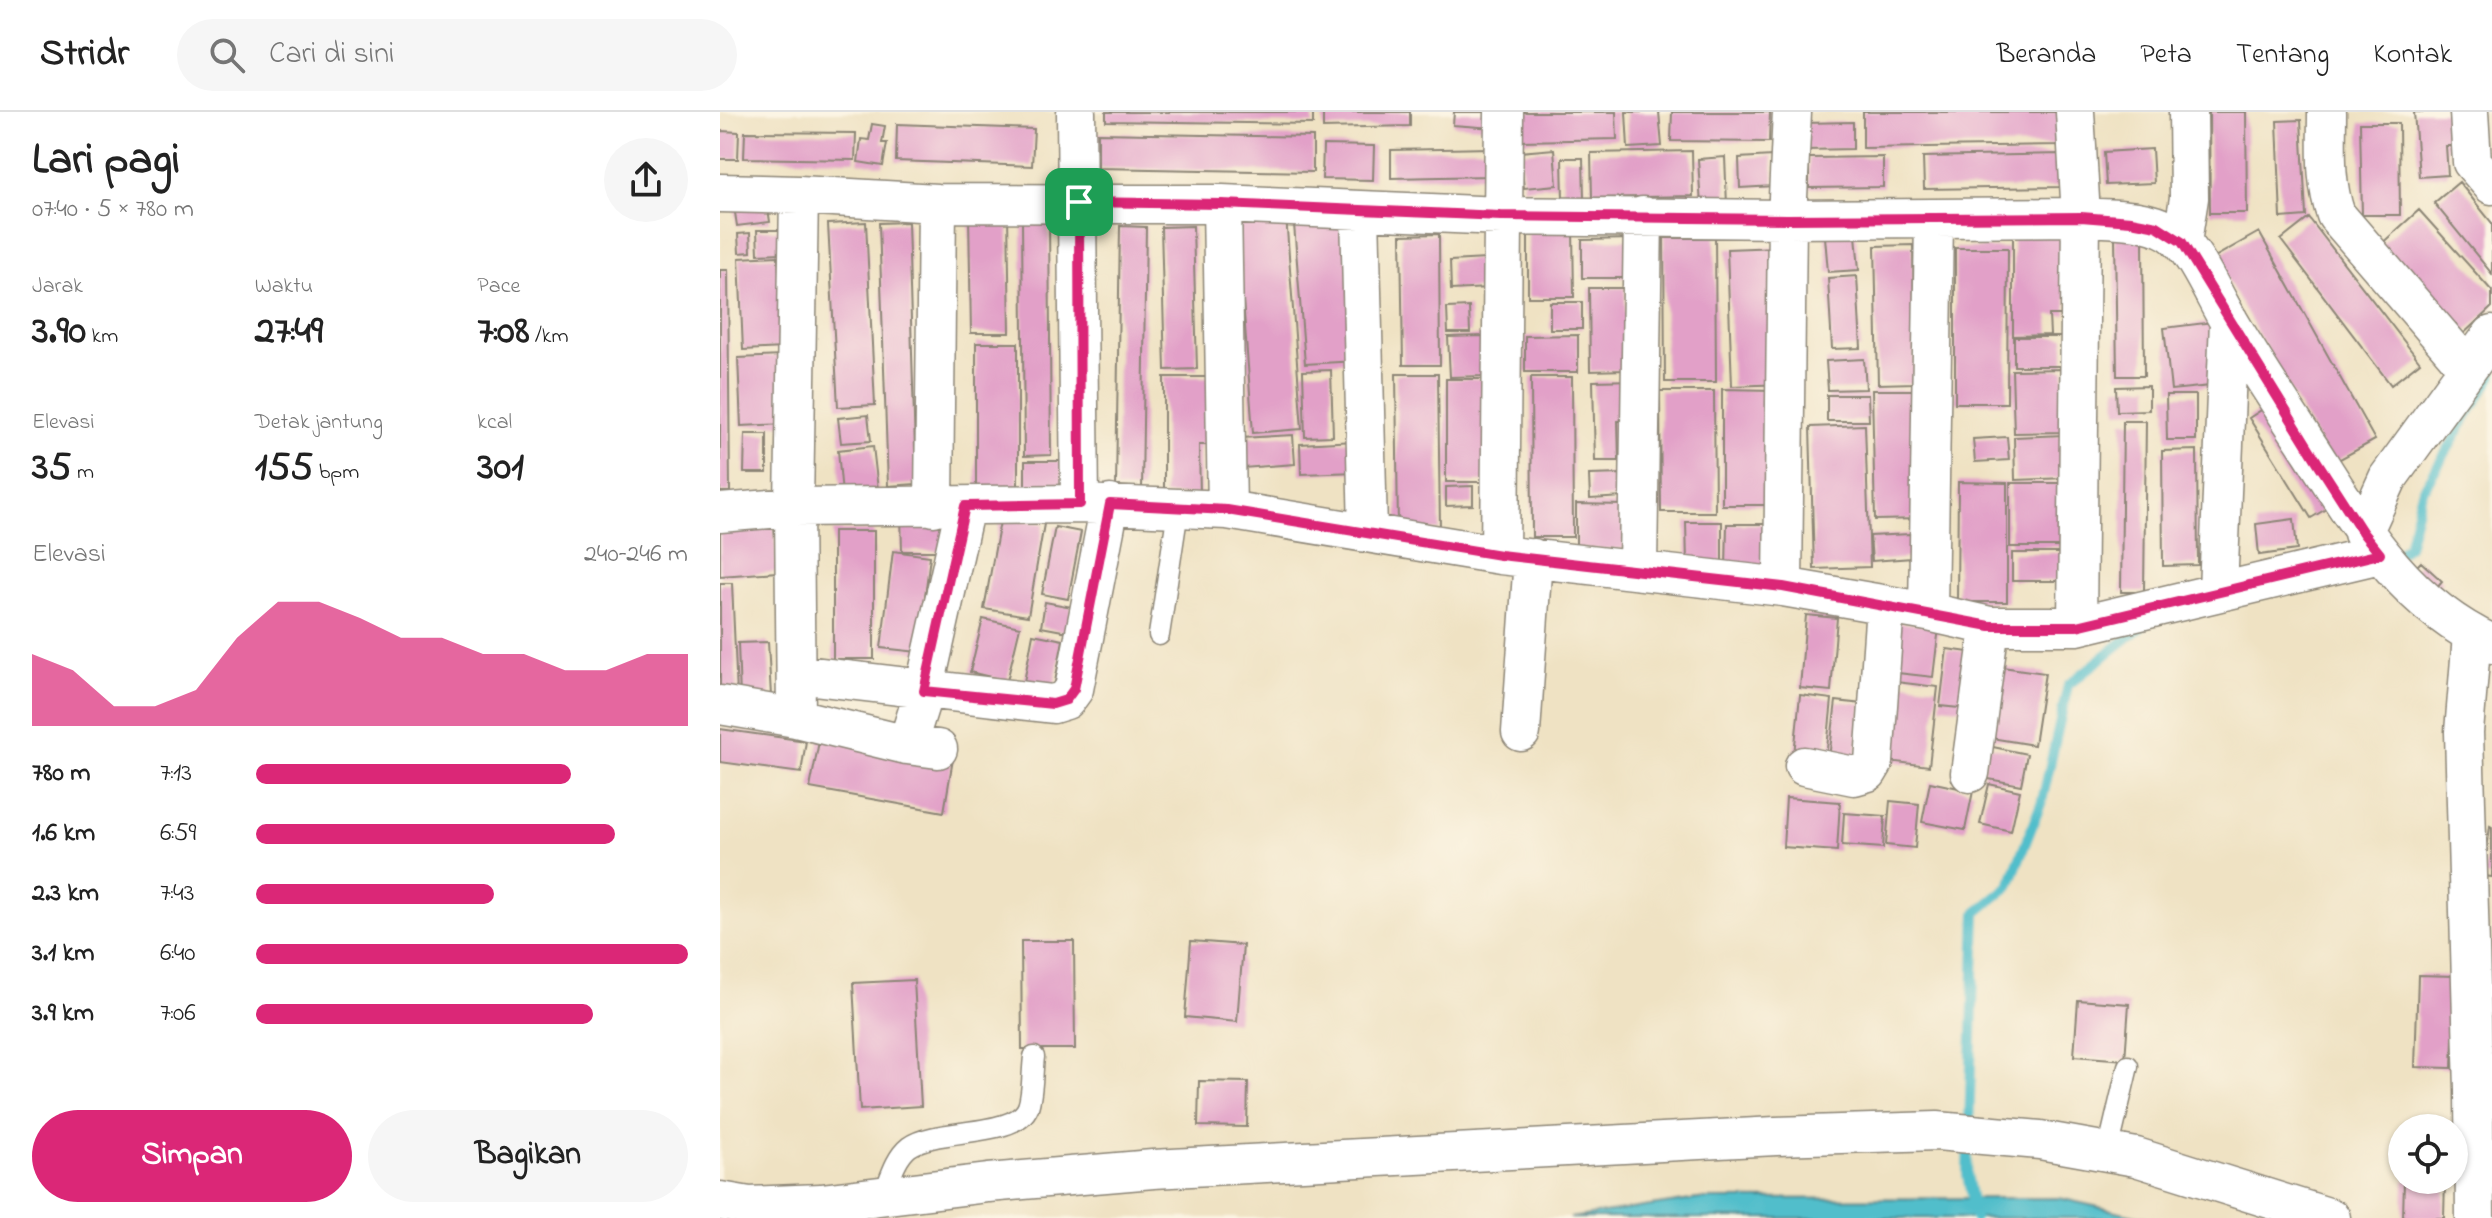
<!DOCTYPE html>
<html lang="id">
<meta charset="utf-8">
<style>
:root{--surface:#fff;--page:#f6f6f6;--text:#222;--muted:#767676;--line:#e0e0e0;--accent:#db2777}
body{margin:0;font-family:"Indie Flower",sans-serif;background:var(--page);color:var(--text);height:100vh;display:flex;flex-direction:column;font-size:30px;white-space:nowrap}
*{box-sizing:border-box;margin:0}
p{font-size:26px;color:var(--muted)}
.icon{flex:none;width:44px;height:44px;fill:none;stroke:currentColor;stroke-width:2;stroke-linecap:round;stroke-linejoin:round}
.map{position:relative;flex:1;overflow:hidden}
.sheet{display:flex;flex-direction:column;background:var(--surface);width:720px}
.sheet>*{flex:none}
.fabs{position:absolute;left:1668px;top:1002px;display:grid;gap:16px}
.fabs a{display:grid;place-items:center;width:80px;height:80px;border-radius:50%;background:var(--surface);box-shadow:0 2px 6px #0004;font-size:40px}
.pin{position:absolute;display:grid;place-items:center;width:68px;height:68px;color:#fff;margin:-34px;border-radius:16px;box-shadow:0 4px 12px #0006}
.round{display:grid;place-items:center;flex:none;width:84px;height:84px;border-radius:42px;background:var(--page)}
.head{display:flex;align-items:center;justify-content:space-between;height:136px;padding:0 32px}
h1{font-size:44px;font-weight:700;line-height:60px}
.stats{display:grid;grid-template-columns:repeat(3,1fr);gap:12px;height:136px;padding:8px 32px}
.stats div{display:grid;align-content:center}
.stats b{font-size:40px;font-weight:700}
.stats small{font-size:22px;font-weight:400}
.stats p{font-size:22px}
.chart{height:224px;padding:16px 32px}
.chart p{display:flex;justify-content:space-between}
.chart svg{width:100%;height:144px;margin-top:8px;fill:var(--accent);opacity:.7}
.action{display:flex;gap:16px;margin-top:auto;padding:16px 32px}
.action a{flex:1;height:92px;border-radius:48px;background:var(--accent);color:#fff;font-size:32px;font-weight:700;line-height:92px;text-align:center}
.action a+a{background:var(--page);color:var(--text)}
ul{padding:0 32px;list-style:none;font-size:26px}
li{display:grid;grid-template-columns:128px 96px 1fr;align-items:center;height:60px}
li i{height:20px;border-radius:10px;background:var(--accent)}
header{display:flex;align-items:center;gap:48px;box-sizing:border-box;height:112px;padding:0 40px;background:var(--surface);border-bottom:2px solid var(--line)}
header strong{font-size:38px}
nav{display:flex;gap:44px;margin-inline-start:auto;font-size:28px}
.search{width:560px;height:72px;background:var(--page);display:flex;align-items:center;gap:20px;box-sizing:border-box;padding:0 28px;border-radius:44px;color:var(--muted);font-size:30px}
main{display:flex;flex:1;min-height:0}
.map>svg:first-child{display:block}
</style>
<header>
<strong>Stridr</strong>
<div class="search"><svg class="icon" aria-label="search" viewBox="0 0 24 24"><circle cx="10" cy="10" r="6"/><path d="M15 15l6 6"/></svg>Cari di sini</div>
<nav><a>Beranda</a><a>Peta</a><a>Tentang</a><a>Kontak</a></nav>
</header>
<main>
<section class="sheet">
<div class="head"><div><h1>Lari pagi</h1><p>07:40 · 5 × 780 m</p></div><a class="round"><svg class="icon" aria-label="share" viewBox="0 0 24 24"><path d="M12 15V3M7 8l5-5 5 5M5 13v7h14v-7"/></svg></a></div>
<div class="stats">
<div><p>Jarak</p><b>3.90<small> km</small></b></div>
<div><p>Waktu</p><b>27:49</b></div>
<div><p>Pace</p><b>7:08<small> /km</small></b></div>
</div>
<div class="stats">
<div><p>Elevasi</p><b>35<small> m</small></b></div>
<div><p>Detak jantung</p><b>155<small> bpm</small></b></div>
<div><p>kcal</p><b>301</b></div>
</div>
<div class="chart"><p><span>Elevasi</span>240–246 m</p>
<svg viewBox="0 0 160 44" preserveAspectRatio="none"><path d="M0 44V22L10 27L20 38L30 38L40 33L50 17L60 6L70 6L80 11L90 17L100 17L110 22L120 22L130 27L140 27L150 22L160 22V44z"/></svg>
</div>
<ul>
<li><b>780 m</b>7:13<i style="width:73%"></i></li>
<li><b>1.6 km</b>6:59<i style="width:83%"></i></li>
<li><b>2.3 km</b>7:43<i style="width:55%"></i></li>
<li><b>3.1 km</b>6:40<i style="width:100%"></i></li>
<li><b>3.9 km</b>7:06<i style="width:78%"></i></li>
</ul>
<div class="action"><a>Simpan</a><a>Bagikan</a></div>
</section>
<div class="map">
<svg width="1772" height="1106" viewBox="0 0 1772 1106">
<rect width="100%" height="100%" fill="#fcf5e5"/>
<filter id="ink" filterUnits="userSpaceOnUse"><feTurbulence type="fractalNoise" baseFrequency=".0125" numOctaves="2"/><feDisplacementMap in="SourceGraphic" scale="16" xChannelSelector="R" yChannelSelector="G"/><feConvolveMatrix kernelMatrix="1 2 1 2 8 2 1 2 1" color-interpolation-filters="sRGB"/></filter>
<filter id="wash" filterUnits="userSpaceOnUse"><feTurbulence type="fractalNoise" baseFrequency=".006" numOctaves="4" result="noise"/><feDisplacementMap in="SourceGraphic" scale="32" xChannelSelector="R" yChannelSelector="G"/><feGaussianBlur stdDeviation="1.8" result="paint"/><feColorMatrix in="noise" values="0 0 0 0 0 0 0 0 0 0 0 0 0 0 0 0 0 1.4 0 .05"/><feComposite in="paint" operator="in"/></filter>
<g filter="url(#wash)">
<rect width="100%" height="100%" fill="#efe2c3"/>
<!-- water -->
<path fill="#51becb" stroke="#3e747b" stroke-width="2" d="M1339,1086L1427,1106H850L978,1087Z"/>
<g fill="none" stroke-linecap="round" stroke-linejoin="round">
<!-- stream -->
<path stroke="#51becb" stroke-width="10" d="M1673,445L1688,434L1702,380L1772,264
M1249,1015L1256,801L1289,774L1322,689L1348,573L1425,512
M1248,1031L1247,1062L1255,1106"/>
</g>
<g id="blocks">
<!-- building -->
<path fill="#e2a0c8" d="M386,0H593V12L386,9Z
M603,0H690V14L603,16Z
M734,0H774L773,16L733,13Z
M801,0H896L897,27L801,29Z
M906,0H939L942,34L908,36Z
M952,0H1050L1049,30L951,29Z
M1143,0H1340L1341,33L1143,36Z
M1489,0H1526L1527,101H1490Z
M1694,0H1738L1741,34H1726L1728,63L1699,65Z
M1581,8L1586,104L1561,106L1557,9Z
M1133,10V37L1084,38V11Z
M1640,11H1679L1680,103H1642Z
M152,12L165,14L162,31H167L163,54L138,50L141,27L149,28Z
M177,12L314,17L312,54L176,49Z
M0,19L19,20L18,47H0Z
M25,20L136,21L135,48L24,46Z
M378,21L593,25V60L378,56Z
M603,33L654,34L653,68L602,67Z
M771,36V64L671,66V38Z
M834,37L837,73L804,76L800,40Z
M1432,37L1434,71L1386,73L1384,40Z
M972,39L973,84L872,86L871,41Z
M1344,42L1345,75L1204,77L1203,45Z
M1052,44L1054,74L1020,76L1019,46Z
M1005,45L1007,93L981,94L978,47Z
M1163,45V75L1089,76V46Z
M842,46H863L864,87L843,88Z
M1739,70L1772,111V162L1714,91Z
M47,89L50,110L17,114L14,94Z
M1699,98L1772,179V195L1740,225L1659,134Z
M288,102L290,221H251L249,103Z
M566,104L582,317L533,321L517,108Z
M1589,106L1700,250L1671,273L1561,128Z
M302,107H329L331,343L304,344Z
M625,108L636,249L585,252L574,112Z
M146,110L155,293L118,295L108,112Z
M188,110L196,372L168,374L159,111Z
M1135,111L1139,158L1108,160L1104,113Z
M400,114L426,115L422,378L396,377Z
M473,114L477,257L445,258L441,115Z
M808,117H853L854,185H808Z
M37,118H61L62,141L38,142Z
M944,118H995L996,270H945Z
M1539,120L1655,328L1611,352L1495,145Z
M30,121L31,140L19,141L18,122Z
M1293,121H1346V203H1329L1330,223L1293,224Z
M719,122L720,253H683L681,123Z
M1395,124H1423L1424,264H1397Z
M913,127V166H862V128Z
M1193,133L1195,271L1158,272L1155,134Z
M1058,135L1063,272L1012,274L1007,137Z
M1235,136H1288L1287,291H1235Z
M58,144L63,236L23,238L19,146Z
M766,147L768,176L731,178L730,149Z
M0,158H8L10,380H0Z
M1137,164L1141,236L1112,237L1108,166Z
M869,176H905L906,258L870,259Z
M830,190H862V217H830Z
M749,195L750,221H728L727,196Z
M1493,210L1500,273L1451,278L1444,216Z
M858,223V260H805V224Z
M763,224L764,264L730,265L728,225Z
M1294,225H1344V254H1294Z
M256,231H298V378H256Z
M62,244L66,312L21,314L18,246Z
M1144,247L1146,277L1108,278L1106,249Z
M1344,257L1345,320L1294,321L1292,258Z
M611,258L613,324L585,325L583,259Z
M676,262H718L720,418H678Z
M444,265H495V333H479L480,383H444Z
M811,265H852L853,425H812Z
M726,267H768V370H726Z
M916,268V309H898L899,349H875L873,269Z
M1429,274V298L1397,299L1396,275Z
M1002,277L1055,278L1054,393H1002Z
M1152,278H1199L1201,407L1155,408Z
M940,279H994L995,400H941Z
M1107,283H1148L1149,309H1107Z
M1446,283H1476V328H1447Z
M1543,297L1606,397L1591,406L1529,306Z
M148,303L151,329L121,331L118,306Z
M1403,309H1426L1424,480H1401Z
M1145,313L1150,455L1094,457L1090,315Z
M25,322H47V361H24Z
M573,323L575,352L523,356L521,326Z
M1344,323L1345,366L1295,368L1294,325Z
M1287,325L1289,348L1255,350L1253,327Z
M635,329L637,360L581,362L580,332Z
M153,334L158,378L122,382L118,338Z
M1477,338L1478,453L1443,454L1442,339Z
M305,349H342V375H305Z
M903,362L904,385L870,387L869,363Z
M1238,370L1287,371V490H1237Z
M1290,371H1345V435H1290Z
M753,374V393L726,394V375Z
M856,392L904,393V437H856Z
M232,400V439H182L181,401Z
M281,404L324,412L308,504L264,497Z
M1574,407L1577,438L1539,443L1536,412Z
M54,410L57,460L0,464V413Z
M966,410H1002V451H967Z
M1007,412H1052V457H1006Z
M335,415L361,420L348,487L322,482Z
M113,419H154V547H113Z
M1190,422L1192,446L1152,449L1150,424Z
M173,439L210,444L198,540L161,536Z
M1292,441H1349V469H1292Z
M1701,450L1722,469L1711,482L1689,462Z
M0,471H12L17,583L0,584Z
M325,490L352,495L348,520L321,515Z
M1086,503L1117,506L1111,579L1080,576Z
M263,507L300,515L287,569L250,560Z
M1175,510L1219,515L1213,565L1169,560Z
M313,522L343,528L334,575L304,570Z
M48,530L51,584L20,585L18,531Z
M1227,537L1256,541L1249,597L1220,594Z
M1282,555L1325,561L1314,633L1271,626Z
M1168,569L1218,575L1209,654L1159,648Z
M1080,583L1112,587L1106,647L1074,643Z
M1116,589L1142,592L1136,649L1109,646Z
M0,617L86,629L81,661L0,650Z
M100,624L233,647L224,700L90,676Z
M1268,634L1307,642L1301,673L1263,666Z
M1210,670L1253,679L1245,718L1202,710Z
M1269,672L1300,679L1291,719L1260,712Z
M1066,686L1120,690L1117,739L1063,735Z
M1170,689L1199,692L1195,736L1166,733Z
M1124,701L1165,704L1163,736L1122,733Z
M1770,714L1772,715V765L1764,764Z
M301,829H354L355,937H302Z
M471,829L523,833L517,910L465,905Z
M1698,863L1735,864L1732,956L1695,955Z
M194,868L201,994L140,998L133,871Z
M1358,888L1409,892L1405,948L1354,944Z
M479,969L528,970L527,1015L478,1014Z
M1684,1068H1725L1724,1106H1683Z"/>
</g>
</g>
<g filter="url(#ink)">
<use href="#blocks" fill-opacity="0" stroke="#8d8677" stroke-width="2"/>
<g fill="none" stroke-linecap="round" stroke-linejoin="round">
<!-- lane casing -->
<g stroke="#8d8677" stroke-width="23">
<path id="lane" d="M439,523L458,398
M1388,1039L1408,954
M163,1084C170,1068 175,1046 189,1035C216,1015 296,1026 308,995C313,981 312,960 314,945"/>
</g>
<!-- street casing -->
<g stroke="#8d8677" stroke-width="41">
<path id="street" d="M356,0L360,392
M1355,0L1361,105C1389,107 1425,105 1450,120C1475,136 1494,186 1510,211C1536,255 1564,297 1592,340C1641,417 1685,492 1772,532
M1607,0C1607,35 1604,69 1616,103L1748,256
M1749,0L1752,50L1772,73
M0,81L79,83L217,91L502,92L781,104L1067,107L1361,105L1357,514
M502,92L507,398
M640,100L648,419
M1462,130L1469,86L1468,0
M214,395L217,91
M0,401L74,395L360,392L507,398L780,443L1063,475L1208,500L1270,514H1357L1660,442
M1643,421L1668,366L1772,223
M780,443L784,0
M918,457L923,104
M1063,475L1067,107L1072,0
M1498,479L1509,209
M1208,500L1214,107
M1752,523L1744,620L1754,978L1755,1106
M76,562L333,592L346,588L354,577L390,392
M0,593L76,606L187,633L218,637
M76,606L74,395L79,83
M801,620L813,446
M187,633L204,579L245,394
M1084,654L1134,664L1148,660L1154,650L1165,494
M1250,661L1270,514
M0,1089L29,1094L101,1091L268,1071L433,1057L1056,1024L1217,1019L1320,1028L1416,1045L1611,1106"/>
</g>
<!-- lane -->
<use href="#lane" stroke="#fff" stroke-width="20"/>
<!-- street -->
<use href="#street" stroke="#fff" stroke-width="38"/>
</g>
</g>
<g fill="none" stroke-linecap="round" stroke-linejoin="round" filter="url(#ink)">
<!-- route casing -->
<g stroke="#fff" stroke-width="16">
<path id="route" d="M359,90L502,92L781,104L1067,107L1361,105L1411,109L1437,114L1462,130L1598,351L1643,421L1660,442L1357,514H1270L1063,475L780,443L507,398L390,392L354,577L346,588L333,592L204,579L245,394L360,392Z"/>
</g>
<!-- route -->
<use href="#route" stroke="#db2777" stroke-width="10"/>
</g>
</svg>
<div class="fabs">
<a><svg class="icon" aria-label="locate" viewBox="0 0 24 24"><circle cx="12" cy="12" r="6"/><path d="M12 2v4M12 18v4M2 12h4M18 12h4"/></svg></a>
</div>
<div class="pin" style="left:359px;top:90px;background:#1e9e55"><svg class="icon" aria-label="arrive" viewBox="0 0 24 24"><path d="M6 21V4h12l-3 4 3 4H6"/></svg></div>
</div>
</main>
